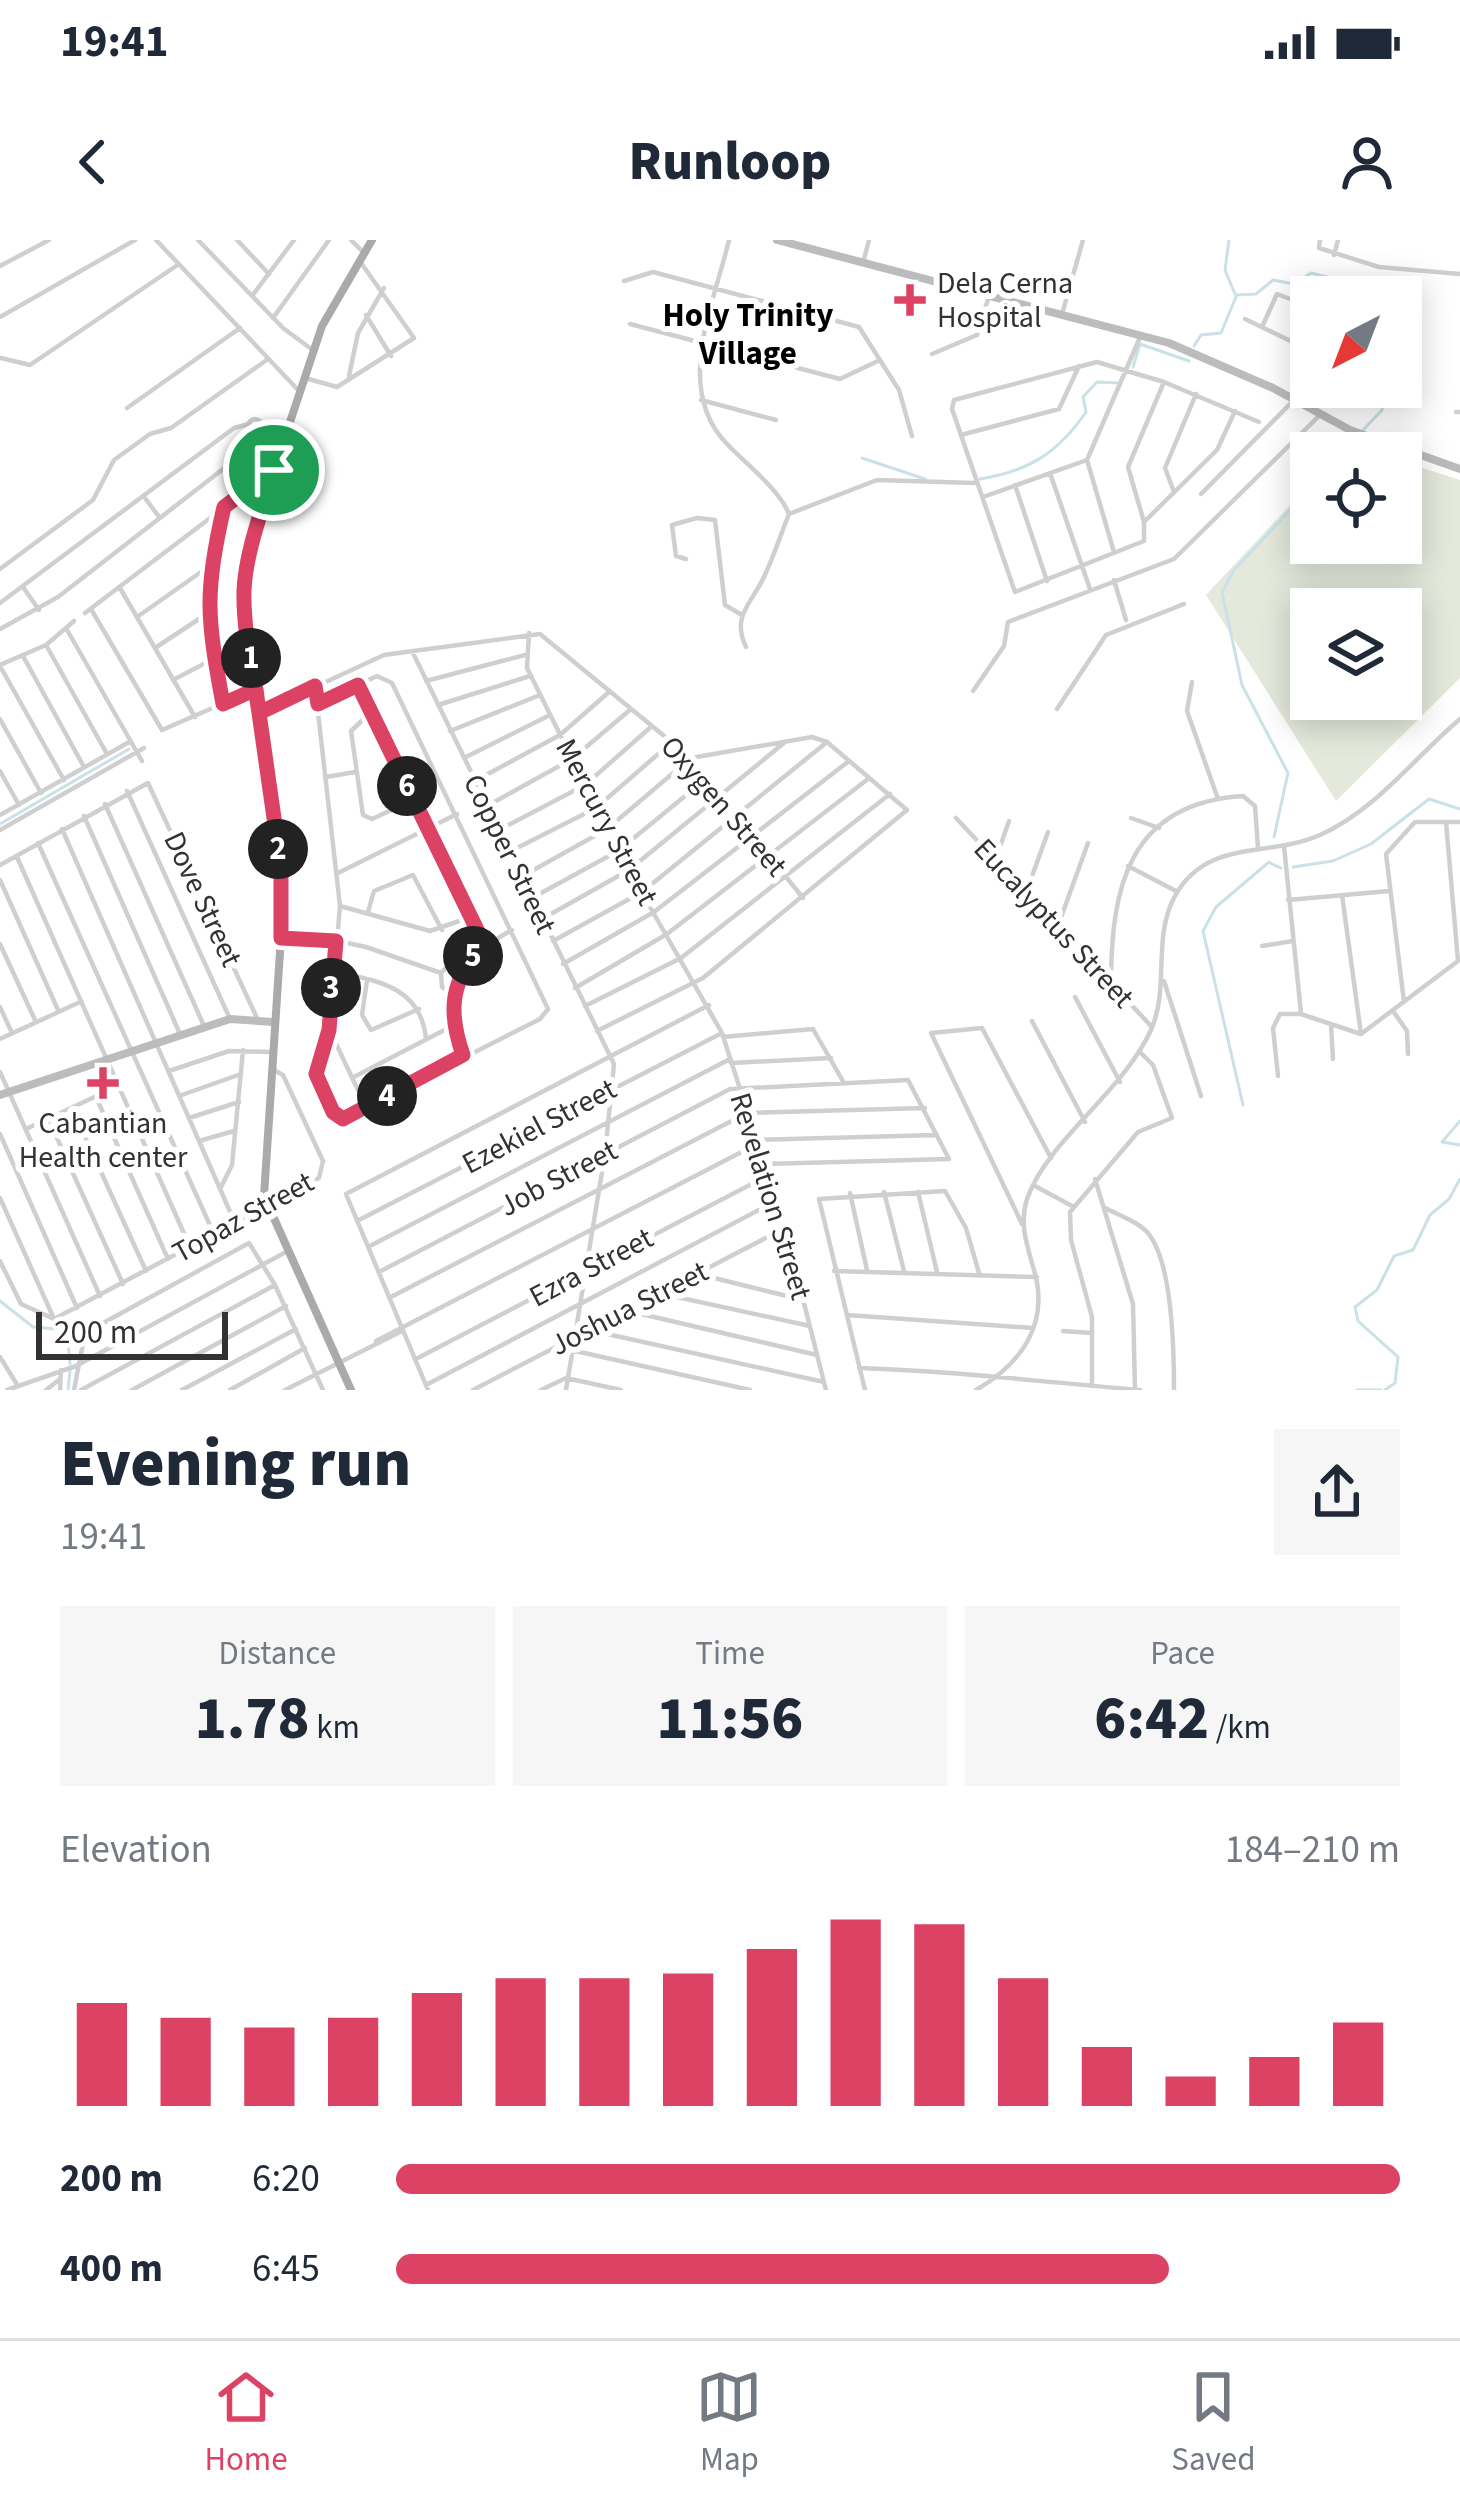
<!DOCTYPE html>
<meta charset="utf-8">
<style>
:root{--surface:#fff;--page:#f6f6f7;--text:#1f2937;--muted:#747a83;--line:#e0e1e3;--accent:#dc4264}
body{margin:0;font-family:"Source Sans 3",sans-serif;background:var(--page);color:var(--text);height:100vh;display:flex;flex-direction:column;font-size:45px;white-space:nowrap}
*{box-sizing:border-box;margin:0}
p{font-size:39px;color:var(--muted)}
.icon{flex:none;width:66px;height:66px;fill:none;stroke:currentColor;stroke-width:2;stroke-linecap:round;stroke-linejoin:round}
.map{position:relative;height:1150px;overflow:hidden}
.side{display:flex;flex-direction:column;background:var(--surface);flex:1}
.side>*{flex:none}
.needle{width:78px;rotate:222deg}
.buttons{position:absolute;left:1290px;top:36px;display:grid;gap:24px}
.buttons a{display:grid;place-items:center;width:132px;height:132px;border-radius:0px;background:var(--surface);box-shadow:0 6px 30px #0003;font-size:60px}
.scale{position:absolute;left:36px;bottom:30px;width:192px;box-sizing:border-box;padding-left:12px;border:6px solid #323232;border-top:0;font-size:33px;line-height:42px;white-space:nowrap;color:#323232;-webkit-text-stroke:9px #fff;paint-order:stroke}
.pin{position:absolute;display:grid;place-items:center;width:102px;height:102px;color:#fff;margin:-51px;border:6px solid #fff;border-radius:50%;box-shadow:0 3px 12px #0007}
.km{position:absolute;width:60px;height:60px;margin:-30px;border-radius:50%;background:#222;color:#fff;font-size:33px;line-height:60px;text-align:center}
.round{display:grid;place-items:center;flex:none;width:126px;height:126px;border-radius:0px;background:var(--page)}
.headline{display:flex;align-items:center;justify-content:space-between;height:204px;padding:0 60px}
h1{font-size:66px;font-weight:800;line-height:90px}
.figures{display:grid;grid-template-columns:repeat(3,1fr);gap:18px;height:204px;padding:12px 60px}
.figures div{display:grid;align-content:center;border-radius:0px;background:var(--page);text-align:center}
.figures b{font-size:60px;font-weight:800}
.figures small{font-size:33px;font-weight:400}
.figures p{font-size:33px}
.chart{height:336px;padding:24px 60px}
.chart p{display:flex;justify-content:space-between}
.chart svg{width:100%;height:216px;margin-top:12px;stroke:var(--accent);stroke-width:6}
ul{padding:0 60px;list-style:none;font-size:39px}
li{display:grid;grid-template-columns:192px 144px 1fr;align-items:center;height:90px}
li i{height:30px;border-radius:15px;background:var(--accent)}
.status{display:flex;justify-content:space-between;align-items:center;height:84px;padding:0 60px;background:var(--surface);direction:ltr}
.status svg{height:33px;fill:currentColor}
header{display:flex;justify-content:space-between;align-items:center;height:156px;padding:0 60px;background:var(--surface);font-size:54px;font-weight:800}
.dock{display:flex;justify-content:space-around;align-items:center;height:168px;border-top:3px solid var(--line);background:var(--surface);font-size:33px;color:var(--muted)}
.dock a{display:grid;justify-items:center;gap:6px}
.dock .on{color:var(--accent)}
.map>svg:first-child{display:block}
</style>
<div class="status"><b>19:41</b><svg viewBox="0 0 49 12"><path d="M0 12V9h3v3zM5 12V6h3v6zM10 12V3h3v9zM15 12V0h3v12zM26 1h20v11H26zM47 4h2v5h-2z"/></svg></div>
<header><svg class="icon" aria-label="back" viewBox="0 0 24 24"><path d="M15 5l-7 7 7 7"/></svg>Runloop<svg class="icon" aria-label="person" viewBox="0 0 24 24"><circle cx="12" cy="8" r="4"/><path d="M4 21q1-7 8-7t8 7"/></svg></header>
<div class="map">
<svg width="1460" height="1150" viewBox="0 0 1460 1150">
<rect width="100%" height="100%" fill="#fff"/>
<!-- green -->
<path fill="#e4e9dc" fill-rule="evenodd" d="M1401,221L1460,240V438L1336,561L1206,355L1311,243V303H1401ZM1311,369H1401V459H1311Z"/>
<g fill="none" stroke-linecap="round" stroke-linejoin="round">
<!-- stream -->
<path stroke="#cae1e8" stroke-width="3" d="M1229,0L1225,30L1235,54
M1236,55L1256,54L1273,40L1294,44L1311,33L1346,42L1355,57
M1194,106L1201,95L1221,93L1236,57
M1133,127L1140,104L1189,121
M1364,189L1382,170L1385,147
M1343,213L1357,197
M862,218L925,239
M980,239C1029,231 1058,213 1086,172L1083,157L1097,142L1118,143
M0,584L129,509
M1274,597L1288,533L1242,445L1222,352L1234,330L1311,248
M1270,623L1281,628
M1293,627L1333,621L1371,604L1429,559L1460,569
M1243,865L1203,691L1216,667L1269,622
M1460,881L1442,902L1460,905
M0,1061L33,1087L67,1090L70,1124
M68,1150L70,1131
M1357,1150H1381
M1385,1150L1395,1143L1398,1117L1358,1081L1355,1067L1377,1050L1394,1016L1413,1010L1430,975L1449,959L1460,939"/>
<!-- minor -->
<path stroke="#cfcfcf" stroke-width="4.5" d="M156,0L300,152
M198,0L283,88L314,111
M237,0L269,34
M351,0L364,13
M729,0C714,64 673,149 727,204C746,224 779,249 789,274
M1320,0L1319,8L1379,27L1460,34
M1334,15L1338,0
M863,23L869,0
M0,26L49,0
M624,41L653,32L859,87L899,150L912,196
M252,56L294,0
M1062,74L1083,0
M366,75L391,116
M0,77L135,0
M273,78L329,0
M1245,79L1311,111
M630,84L840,139L880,120
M1262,87L1277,54L1311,67
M932,114L977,95L989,56
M1,118L30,125L179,24
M349,136L358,93L384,48
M305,138L337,147L414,98L359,20
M1164,142L1128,227L1144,282V301L1015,352L952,169L954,160L1097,122L1164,142L1259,182
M701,160L776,180
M1307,163L1315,147
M127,168L240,88
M1456,172H1460
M248 186a7 7 0 1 1 14 0a7 7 0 1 1-14 0Z
M262,187L285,195
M961,195L1059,169L1079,126
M1087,220L1114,312
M1050,233L1090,349
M1015,245L1047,341
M1174,252L1165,228L1196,154
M1201,254L1295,159
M983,257L1087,220L1141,95
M145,258L160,278
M789,274L877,240L974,243
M1145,281L1217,210L1235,171
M686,319L676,316L672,285L697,278L715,280L725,365L742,375
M0,329L93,260L114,220L150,194L171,188L268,119
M1114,340L1126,380
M23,347L39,370
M120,348L195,477
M0,363L234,188L249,184
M91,369L162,490L256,449
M85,373L272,231
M137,377L211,325
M66,388L142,521
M0,389L58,357L254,205L258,193
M529,393L527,428L618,611L722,793L785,988L826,1150
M46,405L107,514
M746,407C731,376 752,363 764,337C773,318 781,294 789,274
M155,408L205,375
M412,411L614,824L605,914L566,1150
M23,416L84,527
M0,425L46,405L74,381
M0,426L64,540
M173,440L215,418
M426,441L525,415
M1192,442L1187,471L1218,559
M358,445L484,704
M315,446L340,666L329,790L317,834L333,873L343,879L540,779L548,769L392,443L377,436L318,464
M973,451L1004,406L1008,382L1174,319L1319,176
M223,463L206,349L224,268
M438,465L530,436
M1057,469L1106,395L1184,364
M263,471L384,415L540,394L691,518L803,658
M371,472L351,491L363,575L372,579L411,561
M0,479L41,553
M450,491L540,455
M464,518L550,475
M0,531L19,565
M326,537L355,532
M475,541L560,495L609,452
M127,551L230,779
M105,564L204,786
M487,566L572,519L631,469
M0,575L131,501
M84,576L180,794
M956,578L1152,787
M1131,578L1159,588
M62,589L235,983
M0,590L144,508
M499,590L585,545L652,486
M38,603L213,992
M1284,606L1301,773
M509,612L596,568L672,502
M17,617L190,1007
M995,621L1009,581
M0,625L148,543L257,778
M1128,626L1176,651
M338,633L457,574
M521,637L607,589L691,518L812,497L827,502L907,570L703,738L597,791
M0,640L58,770
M1027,650L1048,592
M1342,655L1361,794
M532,658L618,611L707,538
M1288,660L1389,651
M340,666L430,691L471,677
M368,672L374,651L413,635L442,690
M542,679L629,630L784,503
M1059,683L1088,603
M282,689L366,707L441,733
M284,698L313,697
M553,701L642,652L827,502
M0,704L35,780
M1262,706L1293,701
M563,724L654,672L849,521
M333,731C377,741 421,746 426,799
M367,740L362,775L371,790L419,769
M1164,741L1201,856
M1111,744C1111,649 1128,563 1243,556L1255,566L1258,608
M575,748L667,694L868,539
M453,754L442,747L441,733L449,725L463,727
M1075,757L1120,842
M1404,762L1386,614L1415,582H1460
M585,766L681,718L890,554
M0,767L12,793
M1393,771L1407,791L1408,814
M1032,781L1085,882
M1331,785L1333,819
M330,791L366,867
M723,797L813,789L844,843
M0,799L80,762
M463,815C443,757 457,719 512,690
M731,823L831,818
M169,831L229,811L270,812
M0,832L100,1056
M1278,836L1273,788L1280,774H1301L1361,794L1458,721L1446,582
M352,838L454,785
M179,856L241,834
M96,857L168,1019
M72,868L146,1031
M48,878L123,1044
M189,878L239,862
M26,889L118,846
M0,894L77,1068
M756,900L936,895
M199,901L234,891
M1095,939L1133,1064L1135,1150
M1035,946L1072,966
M220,949L232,925L243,810
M884,952L904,1031
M918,952L937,1032
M850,953L867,1030
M0,958L54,1079
M1105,968C1118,975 1137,981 1147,992C1173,1021 1174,1112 1174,1150
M359,980L722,793
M1022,984L931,793L982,788L1051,918
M368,1007L730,819
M0,1021L21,1064L54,1079
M834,1031L1037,1037
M379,1032L730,849L908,840L949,919L764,924
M698,1034L803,1060
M663,1054L810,1086
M389,1058L747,873L925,868
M624,1070L817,1115
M847,1075L1033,1088
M54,1079L319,938L323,921L283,835L274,830
M589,1090L824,1142
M1063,1091L1092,1093
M376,1101L757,904
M571,1110L750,1150
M0,1117L16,1143
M416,1119L767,936
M859,1128C954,1131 1045,1142 1140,1150
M426,1145L776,961
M1092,1146V1077L1071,1000L1070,972L1138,892L1172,878L1153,825L1139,811
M7,1150L76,1126L286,1012
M46,1150L60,1139
M60,1150L61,1130
M74,1150L85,1093L249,1003L275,1045L323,1150
M81,1150L275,1045
M132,1150L286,1066
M182,1150L296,1089
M230,1150L305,1108
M285,1150L402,1091
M428,1150L346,954L709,765
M473,1150L785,988
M541,1150L566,1138L621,1150
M865,1150L819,959L945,951L966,988L979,1033
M976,1150C1021,1124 1050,1084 1034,1030C1027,1005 1019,984 1027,959C1047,901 1122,853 1151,790C1170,747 1152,697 1175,656C1207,598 1268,618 1320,595C1377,569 1414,518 1460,479"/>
<!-- secondary -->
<path stroke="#bcbcbc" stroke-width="8" d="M777,0L1169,103L1273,148L1350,190L1460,229
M0,855L230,779L273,782"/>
<!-- primary -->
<path stroke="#aaa" stroke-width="8" d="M351,1150L264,956L284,651L244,355L274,230L322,86L372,0"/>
</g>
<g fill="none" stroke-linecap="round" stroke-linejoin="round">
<!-- route casing -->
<g stroke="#fff" stroke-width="24">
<path id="route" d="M274,230C263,268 246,310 244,350C243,390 253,433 259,473L281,627V698L336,701L329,790L316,834L333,872L343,879L463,815C447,769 451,740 484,704L358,445L318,464L315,446L259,473L256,449L223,464C207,378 204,352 224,267L274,230"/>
</g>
<!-- route -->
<use href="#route" stroke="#dc4264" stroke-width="15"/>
</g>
<!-- markers -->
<g fill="#dc4264" stroke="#fff" stroke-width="4.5">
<path d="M904 42h12v12h12v12h-12v12h-12v-12h-12v-12h12z"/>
<path d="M97 825h12v12h12v12h-12v12h-12v-12h-12v-12h12z"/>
</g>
<g text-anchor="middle" stroke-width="12" stroke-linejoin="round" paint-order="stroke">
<!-- poi labels -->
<g font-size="30" fill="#323232" stroke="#fff" text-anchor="start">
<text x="937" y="53">Dela Cerna<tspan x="937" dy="34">Hospital</tspan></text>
<text x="103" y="893" text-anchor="middle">Cabantian<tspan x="103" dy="34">Health center</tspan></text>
</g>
<!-- street labels -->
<g font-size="30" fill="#323232" stroke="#fff">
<text transform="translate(724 566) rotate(49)" y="10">Oxygen Street</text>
<text transform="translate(607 582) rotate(62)" y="10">Mercury Street</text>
<text transform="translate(510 614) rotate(64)" y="10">Copper Street</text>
<text transform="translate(203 659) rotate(65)" y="10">Dove Street</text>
<text transform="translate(1054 683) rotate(47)" y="10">Eucalyptus Street</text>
<text transform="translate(539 886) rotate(-28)" y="10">Ezekiel Street</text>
<text transform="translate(558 938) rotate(-28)" y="10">Job Street</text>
<text transform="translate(771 956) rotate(73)" y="10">Revelation Street</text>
<text transform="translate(243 977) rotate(-29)" y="10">Topaz Street</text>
<text transform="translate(591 1027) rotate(-28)" y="10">Ezra Street</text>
<text transform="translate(629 1068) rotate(-27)" y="10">Joshua Street</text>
</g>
<!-- neighbourhood labels -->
<g font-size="33" font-weight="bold" fill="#000" stroke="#fff">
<text x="748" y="86">Holy Trinity<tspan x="748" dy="38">Village</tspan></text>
</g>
</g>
</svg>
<div class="buttons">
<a><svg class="needle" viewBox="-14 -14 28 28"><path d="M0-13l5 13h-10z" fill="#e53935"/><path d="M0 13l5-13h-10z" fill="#747a83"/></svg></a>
<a><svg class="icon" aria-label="locate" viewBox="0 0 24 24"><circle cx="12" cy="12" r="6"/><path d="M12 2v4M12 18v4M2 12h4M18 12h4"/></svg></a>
<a><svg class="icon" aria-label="layers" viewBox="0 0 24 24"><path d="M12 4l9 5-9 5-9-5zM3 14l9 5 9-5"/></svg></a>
</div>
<div class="scale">200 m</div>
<div class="pin" style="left:274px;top:230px;background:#1e9e55"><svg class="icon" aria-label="arrive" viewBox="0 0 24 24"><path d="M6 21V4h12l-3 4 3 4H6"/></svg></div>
<b class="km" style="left:251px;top:418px">1</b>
<b class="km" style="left:278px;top:609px">2</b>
<b class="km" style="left:331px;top:748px">3</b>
<b class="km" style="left:387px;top:856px">4</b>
<b class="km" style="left:473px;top:716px">5</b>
<b class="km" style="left:407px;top:546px">6</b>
</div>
<section class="side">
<div class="headline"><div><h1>Evening run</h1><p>19:41</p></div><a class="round"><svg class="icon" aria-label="share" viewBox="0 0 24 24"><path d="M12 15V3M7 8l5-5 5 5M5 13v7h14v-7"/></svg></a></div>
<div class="figures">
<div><p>Distance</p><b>1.78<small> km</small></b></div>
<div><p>Time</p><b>11:56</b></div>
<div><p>Pace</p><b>6:42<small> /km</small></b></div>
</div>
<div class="chart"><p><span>Elevation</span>184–210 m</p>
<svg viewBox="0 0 160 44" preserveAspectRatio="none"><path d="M5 44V23M15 44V26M25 44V28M35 44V26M45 44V21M55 44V18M65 44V18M75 44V17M85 44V12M95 44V6M105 44V7M115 44V18M125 44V32M135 44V38M145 44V34M155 44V27"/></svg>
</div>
<ul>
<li><b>200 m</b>6:20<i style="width:100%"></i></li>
<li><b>400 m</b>6:45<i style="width:77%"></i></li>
</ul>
</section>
<nav class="dock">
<a class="on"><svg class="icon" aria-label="home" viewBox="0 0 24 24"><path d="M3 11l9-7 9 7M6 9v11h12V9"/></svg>Home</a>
<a><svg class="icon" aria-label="map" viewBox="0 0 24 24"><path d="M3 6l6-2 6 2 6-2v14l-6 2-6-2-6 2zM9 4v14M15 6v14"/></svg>Map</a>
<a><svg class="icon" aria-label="saved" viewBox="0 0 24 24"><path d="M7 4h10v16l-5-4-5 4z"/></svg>Saved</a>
</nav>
